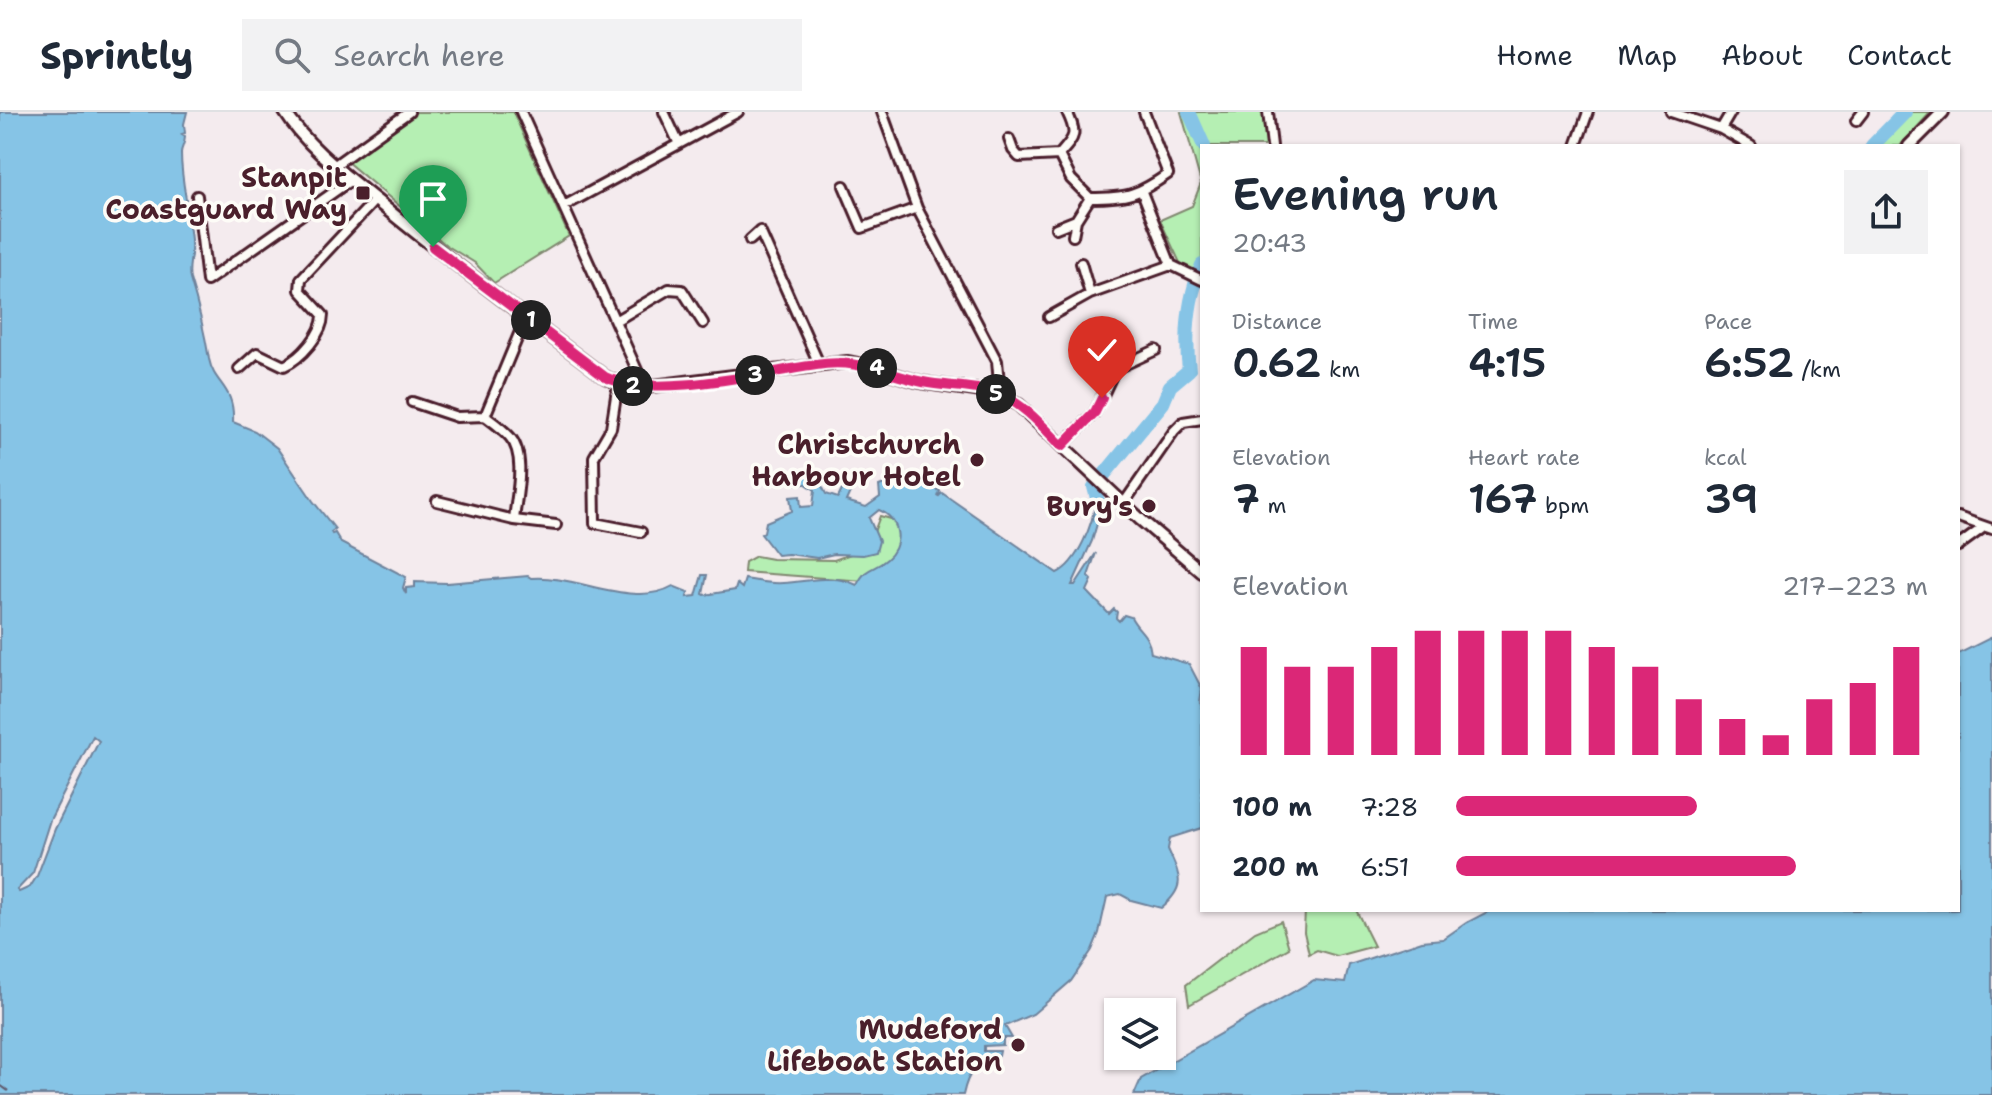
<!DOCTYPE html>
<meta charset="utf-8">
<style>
:root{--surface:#fff;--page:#f2f2f3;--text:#1f2937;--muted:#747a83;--line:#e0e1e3;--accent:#db2777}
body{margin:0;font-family:"Shantell Sans",sans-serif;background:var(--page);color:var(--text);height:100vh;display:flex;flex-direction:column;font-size:30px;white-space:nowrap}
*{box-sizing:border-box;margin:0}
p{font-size:26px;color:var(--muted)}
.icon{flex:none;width:44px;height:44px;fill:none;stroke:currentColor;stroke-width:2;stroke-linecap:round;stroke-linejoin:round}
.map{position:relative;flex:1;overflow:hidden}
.drawer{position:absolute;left:1200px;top:32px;width:760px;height:768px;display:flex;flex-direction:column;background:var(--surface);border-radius:0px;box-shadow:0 2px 6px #0004}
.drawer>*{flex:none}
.tools{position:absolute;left:1104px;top:886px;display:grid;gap:16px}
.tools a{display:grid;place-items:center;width:72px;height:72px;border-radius:0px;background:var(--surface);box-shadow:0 2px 6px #0004;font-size:40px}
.pin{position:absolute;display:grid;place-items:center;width:68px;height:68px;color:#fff;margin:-82px -34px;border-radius:50% 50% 50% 0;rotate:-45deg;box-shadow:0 0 8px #0007}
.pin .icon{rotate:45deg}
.km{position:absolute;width:40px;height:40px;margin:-20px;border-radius:50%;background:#222;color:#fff;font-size:22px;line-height:40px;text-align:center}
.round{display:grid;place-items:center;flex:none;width:84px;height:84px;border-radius:0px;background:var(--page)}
.head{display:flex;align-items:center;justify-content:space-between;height:136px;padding:0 32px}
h1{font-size:44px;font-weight:600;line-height:60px}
.figures{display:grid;grid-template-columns:repeat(3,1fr);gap:12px;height:136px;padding:8px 32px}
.figures div{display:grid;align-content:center}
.figures b{font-size:40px;font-weight:600}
.figures small{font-size:22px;font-weight:400}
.figures p{font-size:22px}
.chart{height:224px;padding:16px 32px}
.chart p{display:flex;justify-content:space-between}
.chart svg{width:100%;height:144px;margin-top:8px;stroke:var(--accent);stroke-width:6}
ul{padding:0 32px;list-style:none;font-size:26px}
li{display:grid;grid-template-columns:128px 96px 1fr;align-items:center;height:60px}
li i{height:20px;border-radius:10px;background:var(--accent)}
header{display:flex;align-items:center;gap:48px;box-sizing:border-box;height:112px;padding:0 40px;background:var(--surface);border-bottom:2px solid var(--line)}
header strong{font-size:38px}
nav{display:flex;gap:44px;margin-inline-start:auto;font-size:28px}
.search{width:560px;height:72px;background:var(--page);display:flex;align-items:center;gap:20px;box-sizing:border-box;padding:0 28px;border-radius:0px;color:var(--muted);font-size:30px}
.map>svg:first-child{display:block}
</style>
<header>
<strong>Sprintly</strong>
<div class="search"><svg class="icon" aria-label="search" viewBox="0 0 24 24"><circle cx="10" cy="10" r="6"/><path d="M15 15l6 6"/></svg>Search here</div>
<nav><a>Home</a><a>Map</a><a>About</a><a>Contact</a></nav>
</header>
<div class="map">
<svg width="1992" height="983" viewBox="0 0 1992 983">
<rect width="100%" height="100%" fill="#f4ebee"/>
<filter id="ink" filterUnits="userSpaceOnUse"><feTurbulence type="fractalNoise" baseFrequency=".0125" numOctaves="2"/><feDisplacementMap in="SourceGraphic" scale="16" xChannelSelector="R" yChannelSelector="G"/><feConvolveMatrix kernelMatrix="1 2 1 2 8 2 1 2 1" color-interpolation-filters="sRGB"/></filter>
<g filter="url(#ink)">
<!-- green -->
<path fill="#b5efb3" stroke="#80876f" stroke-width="2" d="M416,0H513L569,124L494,171L475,151L446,133L346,49Z
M1181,0H1265L1269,34H1202V162L1181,153L1160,108L1192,94L1201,71Z
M1898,0H1931L1900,34H1866Z
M880,404L902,410V436L865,469L744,460L745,450L756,444L772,447L834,448L868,436Z
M1305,798H1356L1374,834L1337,844L1317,838L1309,842L1304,820Z
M1281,809L1289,836L1189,893L1186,873L1255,820Z"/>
<!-- water -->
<path fill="#86c4e6" stroke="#6e829b" stroke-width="2" fill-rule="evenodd" d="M0,0H187L184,12L185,21L182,22L185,24C185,33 181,35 181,41C181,58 183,70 186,87L182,96C190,108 192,128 191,143C190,152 188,159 190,167C199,196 205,223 209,247C214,273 235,274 233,310L255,319L277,336L313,389L335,417L331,420L332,422L335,421L341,431L406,465L403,476L406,482V476L415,475V470L447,471L528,464L531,466C575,462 633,497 673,474L688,480L687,485L696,484L702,463H707L703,482L705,483L735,478L737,472L742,476L745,467C757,469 770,472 783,471C810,470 831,461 857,473C867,453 874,459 887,447C904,432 900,407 879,398L869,406L879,429L876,440L863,443L834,442L817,446L788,442L777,443L761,422L764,420L766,410L792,399L790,385L800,384L801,395L813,394L815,378L806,372H797L812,354L826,382L838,386L844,374L851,378L846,389L866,395L880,385L879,374L895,368L914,375L919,369L940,379L938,385L942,381L1057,461C1077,452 1094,411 1095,389C1095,384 1091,376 1090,371L1104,388L1092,429L1072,473H1075L1096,441L1088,464L1092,468L1087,479L1109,502L1114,497L1117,500L1116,506L1119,509L1124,503L1131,505C1138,519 1149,522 1151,541L1189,552L1202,577L1200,590L1202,595V716L1170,726L1168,737C1179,763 1188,774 1161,796L1131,788L1120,782L1107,785L1099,821L1092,838L1071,869L1033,902L1005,914L1012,926H1003V933L984,934V939H1000L999,944C976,949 968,960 963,983H0ZM93,624L99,629L55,717L37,764L30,775L19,780L17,778L33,761L50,708Z
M1992,525V983H1134L1141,967L1314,868L1345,871L1349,853L1422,829L1443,827L1466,811L1491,798H1958V542Z"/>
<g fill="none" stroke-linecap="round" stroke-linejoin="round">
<!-- river -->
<path stroke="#86c4e6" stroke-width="14" d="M1189,0L1204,34
M1872,34L1905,0
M1098,390L1094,375L1163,291L1170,274L1189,258C1185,223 1188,186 1202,153"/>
<!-- ferry -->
<path stroke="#5f596c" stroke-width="2" stroke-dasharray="10 8" stroke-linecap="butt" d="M0,973L14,983"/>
<!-- minor casing -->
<g stroke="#4a1f2b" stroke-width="14">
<path id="minor" d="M521,0L641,267
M664,0L679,32
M882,0L917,96L997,249L1000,282
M1268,0L1272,34
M1671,0L1721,17L1751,34
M1856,9L1863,0
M1721,17L1731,0
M1009,27L1013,38L1019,45L1059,43L1071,67L1090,86C1127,86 1138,83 1168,62L1144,0
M1576,34L1588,0
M1059,43C1075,25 1078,23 1067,0
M335,53L409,0
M844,74L862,116L917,96
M1142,80L1171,153L1202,168
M197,84L207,169L351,68
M564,94L738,0
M1056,116L1076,108L1090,86
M1073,124L1076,108
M750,128L760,119L819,252
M1081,151L1090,182
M1049,205L1090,182L1171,153
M615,209L669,177L682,178L703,211
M239,257L257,241L284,254C301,246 323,222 323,203L300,178L301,167L375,88
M618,271L611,316L594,345L595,411L641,420
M412,290L457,305L485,304
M1062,334L1095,300L1115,257L1156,238
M437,389L514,408L556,413
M1124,391L1174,319L1183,310L1202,307
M1958,405L1992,417
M514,408C516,385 527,344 510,325C503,317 493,310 485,304L526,205
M1958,434L1984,415"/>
</g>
<!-- tertiary casing -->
<g stroke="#4a1f2b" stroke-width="16">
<path id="tertiary" d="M285,0C307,35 345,63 377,89C451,151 529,207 605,265L618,271L645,275L847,250C873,254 896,264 921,270C955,277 989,275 1019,293L1141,408L1202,460
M1909,34L1943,0"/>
</g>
<!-- minor -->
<use href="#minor" stroke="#fdfcf7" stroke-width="8"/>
<!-- tertiary -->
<use href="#tertiary" stroke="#fdfcf7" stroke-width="10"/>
</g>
</g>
<g fill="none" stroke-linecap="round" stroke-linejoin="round" filter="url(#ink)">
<!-- route casing -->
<g stroke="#fff" stroke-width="16">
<path id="route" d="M433,135L605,265C655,287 761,261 816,253C858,246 884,262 923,270C948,275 978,274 1001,283C1025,293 1044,316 1062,334L1095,300L1102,286"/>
</g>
<!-- route -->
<use href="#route" stroke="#db2777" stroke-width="10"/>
</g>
<!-- markers -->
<g fill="#4a1f2b" stroke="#fdfcf7" stroke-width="3">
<rect x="355" y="73" width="16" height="16" rx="4"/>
<circle cx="977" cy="348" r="8"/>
<circle cx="1149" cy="394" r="8"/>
<circle cx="1018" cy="933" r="8"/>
</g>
<g text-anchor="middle" stroke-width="7" stroke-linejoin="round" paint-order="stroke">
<!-- poi labels -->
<g font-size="28" font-weight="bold" fill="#4a1f2b" stroke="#fdfcf7" text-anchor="end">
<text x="347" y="75">Stanpit<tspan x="347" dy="32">Coastguard Way</tspan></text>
<text x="961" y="342">Christchurch<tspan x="961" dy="32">Harbour Hotel</tspan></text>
<text x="1133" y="404">Bury's</text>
<text x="1002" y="927">Mudeford<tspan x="1002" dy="32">Lifeboat Station</tspan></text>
</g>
</g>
</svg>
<div class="tools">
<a><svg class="icon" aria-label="layers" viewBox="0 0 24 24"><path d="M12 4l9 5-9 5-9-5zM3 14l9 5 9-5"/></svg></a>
</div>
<div class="pin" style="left:433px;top:135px;background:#1e9e55"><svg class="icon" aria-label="arrive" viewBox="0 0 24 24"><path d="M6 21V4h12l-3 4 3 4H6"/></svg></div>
<div class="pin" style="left:1102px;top:286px;background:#d93025"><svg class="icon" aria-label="check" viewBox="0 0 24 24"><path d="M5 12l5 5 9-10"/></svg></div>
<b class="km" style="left:531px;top:208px">1</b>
<b class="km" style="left:633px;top:274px">2</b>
<b class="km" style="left:755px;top:263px">3</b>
<b class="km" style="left:877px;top:256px">4</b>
<b class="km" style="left:996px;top:282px">5</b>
<section class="drawer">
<div class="head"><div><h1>Evening run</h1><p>20:43</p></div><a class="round"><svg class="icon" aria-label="share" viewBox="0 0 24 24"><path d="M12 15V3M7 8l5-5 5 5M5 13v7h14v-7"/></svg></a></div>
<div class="figures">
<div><p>Distance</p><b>0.62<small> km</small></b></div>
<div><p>Time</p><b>4:15</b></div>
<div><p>Pace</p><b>6:52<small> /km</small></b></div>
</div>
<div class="figures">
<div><p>Elevation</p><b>7<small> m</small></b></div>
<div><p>Heart rate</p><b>167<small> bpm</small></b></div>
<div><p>kcal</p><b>39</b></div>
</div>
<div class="chart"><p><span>Elevation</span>217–223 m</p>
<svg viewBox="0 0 160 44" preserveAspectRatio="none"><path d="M5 44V11M15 44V17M25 44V17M35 44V11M45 44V6M55 44V6M65 44V6M75 44V6M85 44V11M95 44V17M105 44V27M115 44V33M125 44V38M135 44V27M145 44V22M155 44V11"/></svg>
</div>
<ul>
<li><b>100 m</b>7:28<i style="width:51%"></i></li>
<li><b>200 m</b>6:51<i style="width:72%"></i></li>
</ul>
</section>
</div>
